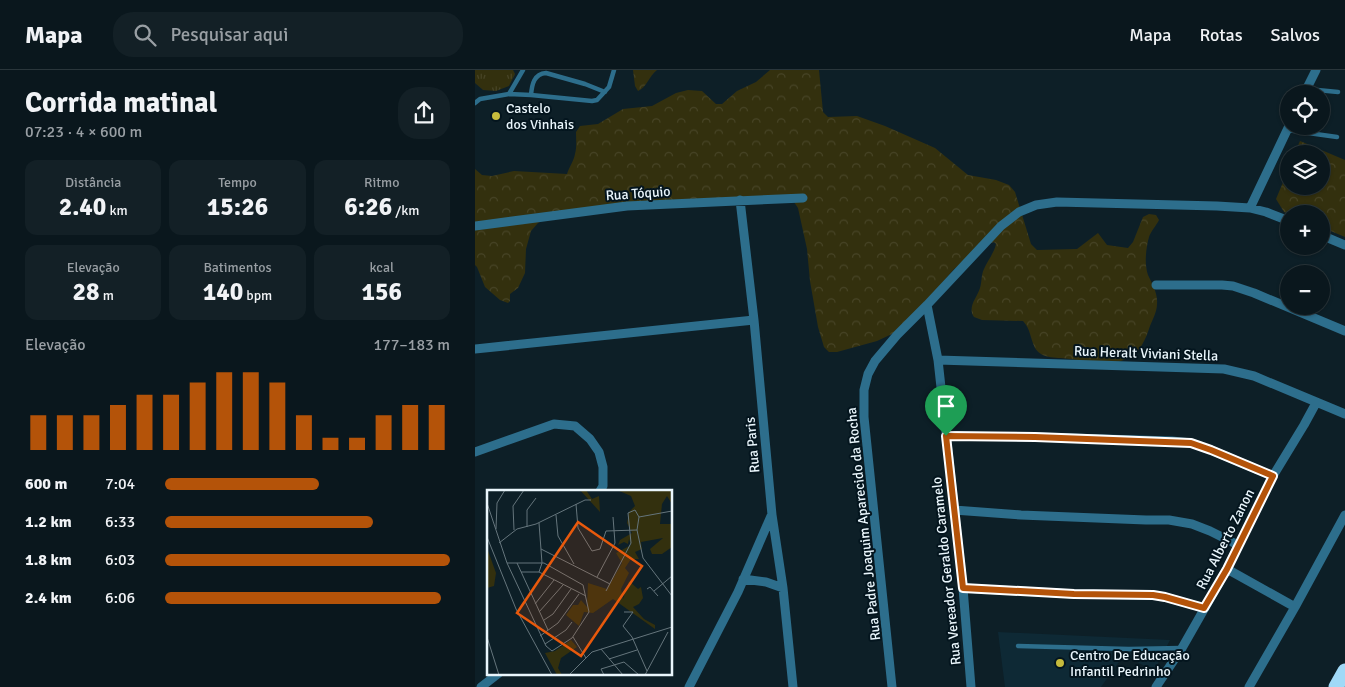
<!DOCTYPE html>
<html lang="pt">
<meta charset="utf-8">
<style>
:root{--surface:#0a171d;--page:#132026;--text:#f1f3f6;--muted:#999fa4;--line:#2a363b;--accent:#b45309}
body{margin:0;font-family:Signika,sans-serif;background:var(--page);color:var(--text);height:100vh;display:flex;flex-direction:column;font-size:19px;white-space:nowrap}
*{box-sizing:border-box;margin:0}
p{font-size:16px;color:var(--muted)}
.icon{flex:none;width:28px;height:28px;fill:none;stroke:currentColor;stroke-width:2;stroke-linecap:round;stroke-linejoin:round}
.map{position:relative;flex:1;overflow:hidden}
.side{display:flex;flex-direction:column;background:var(--surface);width:475px}
.side>*{flex:none}
.buttons{position:absolute;left:805px;top:15px;display:grid;gap:10px}
.buttons a{display:grid;place-items:center;width:50px;height:50px;border-radius:50%;background:var(--surface);box-shadow:0 1px 4px #0004,0 0 0 1px var(--line);font-size:25px}
.pin{position:absolute;display:grid;place-items:center;width:42px;height:42px;color:#fff;margin:-51px -21px;border-radius:50% 50% 50% 0;rotate:-45deg;box-shadow:0 0 5px #0007}
.pin .icon{rotate:45deg}
.round{display:grid;place-items:center;flex:none;width:52px;height:52px;border-radius:20px;background:var(--page)}
.overview{display:flex;align-items:center;justify-content:space-between;height:85px;padding:0 25px}
h1{font-size:28px;font-weight:700;line-height:38px}
.stats{display:grid;grid-template-columns:repeat(3,1fr);gap:8px;height:85px;padding:5px 25px}
.stats div{display:grid;align-content:center;border-radius:12px;background:var(--page);text-align:center}
.stats b{font-size:25px;font-weight:700}
.stats small{font-size:14px;font-weight:400}
.stats p{font-size:14px}
.chart{height:140px;padding:10px 25px}
.chart p{display:flex;justify-content:space-between}
.chart svg{width:100%;height:90px;margin-top:5px;stroke:var(--accent);stroke-width:6}
ul{padding:0 25px;list-style:none;font-size:16px}
li{display:grid;grid-template-columns:80px 60px 1fr;align-items:center;height:38px}
li i{height:12px;border-radius:6px;background:var(--accent)}
header{display:flex;align-items:center;gap:30px;box-sizing:border-box;height:70px;padding:0 25px;background:var(--surface);border-bottom:1px solid var(--line)}
header strong{font-size:24px}
nav{display:flex;gap:28px;margin-inline-start:auto;font-size:18px}
.search{width:350px;height:45px;background:var(--page);display:flex;align-items:center;gap:12px;box-sizing:border-box;padding:0 18px;border-radius:20px;color:var(--muted);font-size:19px}
main{display:flex;flex:1;min-height:0}
.map>svg:first-child{display:block}
</style>
<header>
<strong>Mapa</strong>
<div class="search"><svg class="icon" aria-label="search" viewBox="0 0 24 24"><circle cx="10" cy="10" r="6"/><path d="M15 15l6 6"/></svg>Pesquisar aqui</div>
<nav><a>Mapa</a><a>Rotas</a><a>Salvos</a></nav>
</header>
<main>
<section class="side">
<div class="overview"><div><h1>Corrida matinal</h1><p>07:23 · 4 × 600 m</p></div><a class="round"><svg class="icon" aria-label="share" viewBox="0 0 24 24"><path d="M12 15V3M7 8l5-5 5 5M5 13v7h14v-7"/></svg></a></div>
<div class="stats">
<div><p>Distância</p><b>2.40<small> km</small></b></div>
<div><p>Tempo</p><b>15:26</b></div>
<div><p>Ritmo</p><b>6:26<small> /km</small></b></div>
</div>
<div class="stats">
<div><p>Elevação</p><b>28<small> m</small></b></div>
<div><p>Batimentos</p><b>140<small> bpm</small></b></div>
<div><p>kcal</p><b>156</b></div>
</div>
<div class="chart"><p><span>Elevação</span>177–183 m</p>
<svg viewBox="0 0 160 44" preserveAspectRatio="none"><path d="M5 44V27M15 44V27M25 44V27M35 44V22M45 44V17M55 44V17M65 44V11M75 44V6M85 44V6M95 44V11M105 44V27M115 44V38M125 44V38M135 44V27M145 44V22M155 44V22"/></svg>
</div>
<ul>
<li><b>600 m</b>7:04<i style="width:54%"></i></li>
<li><b>1.2 km</b>6:33<i style="width:73%"></i></li>
<li><b>1.8 km</b>6:03<i style="width:100%"></i></li>
<li><b>2.4 km</b>6:06<i style="width:97%"></i></li>
</ul>
</section>
<div class="map">
<svg width="870" height="617" viewBox="0 0 870 617">
<defs>
<pattern id="grass-tufts" width="24" height="20" patternUnits="userSpaceOnUse" patternTransform="scale(1.25)"><rect width="24" height="20" fill="#33300e"/><path d="M3 7l-1-3M5 7V3M7 7l1-3M15 17l-1-3M17 17v-4M19 17l1-3" fill="none" stroke="#474426"/></pattern>
<pattern id="forest-crowns" width="20" height="18" patternUnits="userSpaceOnUse" patternTransform="scale(1.25)"><rect width="20" height="18" fill="#33300e"/><path d="M2 6a3 3 0 1 1 6 0M12 15a3 3 0 1 1 6 0" fill="none" stroke="#474426"/></pattern>
</defs>
<rect width="100%" height="100%" fill="#0d1f27"/>
<!-- built -->
<path fill="#0e2935" d="M523,562L695,570L679,601L649,585L626,617H530Z"/>
<!-- grass -->
<path fill="url(#grass-tufts)" d="M0,0H38L40,4L34,16L21,21L8,20L0,13Z"/>
<!-- forest -->
<path fill="url(#forest-crowns)" d="M158,0H182C174,6 172,17 163,21L160,16Z
M295,0H344L348,42L353,47L382,46L410,56L460,78L493,105L521,110L534,115L540,122L556,174L562,180L602,179L623,163L632,175L653,178L658,172L668,147L674,144L681,145L684,150C681,156 676,161 674,167C671,178 669,194 673,205C677,214 683,223 682,234C682,241 678,249 675,256C666,284 656,293 626,293C615,293 606,290 595,289C584,287 567,290 560,278C555,268 556,260 548,251L507,250L499,247C492,237 502,228 505,218C507,212 506,205 509,199C513,190 519,183 521,174L519,172L508,176L479,199L449,234L417,264L402,271L362,282H354L349,277L343,257L335,211L332,179L323,138L319,132L131,137L72,148L63,153L56,161L51,179L50,203L43,218L35,224V231L33,233L25,230L10,217L2,197L0,195V99L7,105L17,106L39,101L92,104C94,97 99,91 100,84C102,77 101,69 101,62L105,56L123,54L148,39L177,36L201,23L213,20L227,21L241,34H247L262,21L281,12Z
M825,71L870,90V167L846,157V144H814L809,142L801,129L814,98V116H846V84H819Z"/>
<g fill="none" stroke-linecap="round" stroke-linejoin="round">
<!-- service -->
<path stroke="#2d6e8c" stroke-width="4.5" d="M832,19L863,22
M34,24L56,25L117,31L122,30L134,17L139,0
M56,25C57,14 59,4 71,3L110,14L130,22
M0,33L5,29L34,24L48,0
M812,60L862,67
M543,576L654,579L706,578"/>
<!-- minor -->
<path stroke="#2d6e8c" stroke-width="9" d="M829,24L841,0
M265,130L279,250L297,445L308,518L318,617
M775,138L814,56
M0,156L152,136L328,128
M846,165L870,175
M681,215H747L758,216L779,223L870,261
M452,235L463,290L488,518L496,617
M0,279L279,250
M463,290L749,299L779,306L870,344
M471,366L560,367L697,371L716,373L736,380L798,406
M0,382L79,354L100,356L115,369L124,382L128,397V416L125,421
M479,440L546,445L671,450H694L717,454L735,461L763,475
M752,499L820,537
M268,509L291,512L308,518
M488,518L599,524L678,525L690,527L729,538
M6,617L24,603
M214,617L263,522L296,446
M417,617L389,347V320L393,304L400,291L422,265L452,235L526,156L544,142L561,135L582,132L742,136L775,138L791,142L814,151
M681,617L707,578L752,499L798,406L829,355L841,333
M774,617L820,537L870,445"/>
<!-- motorway -->
<path stroke="#a0d9f7" stroke-width="15" d="M861,617L870,601"/>
</g>
<g fill="none" stroke-linecap="round" stroke-linejoin="round">
<!-- route casing -->
<g stroke="#fff" stroke-width="10">
<path id="route" d="M471,366L560,367L716,373L736,380L798,406L752,499L729,538L690,527L678,525L599,524L488,518Z"/>
</g>
<!-- route -->
<use href="#route" stroke="#b45309" stroke-width="6"/>
</g>
<!-- markers -->
<g fill="#c6bb3c" stroke="#04151e" stroke-width="2">
<circle cx="21" cy="46" r="5"/>
<circle cx="585" cy="593" r="5"/>
</g>
<g text-anchor="middle" stroke-width="4" stroke-linejoin="round" paint-order="stroke">
<!-- poi labels -->
<g font-size="14" fill="#eaf6fc" stroke="#04151e" text-anchor="start">
<text x="31" y="43">Castelo<tspan x="31" dy="16">dos Vinhais</tspan></text>
<text x="595" y="590">Centro De Educação<tspan x="595" dy="16">Infantil Pedrinho</tspan></text>
</g>
<!-- street labels -->
<g font-size="14" fill="#eaf6fc" stroke="#04151e">
<text transform="translate(163 123) rotate(-4)" y="5">Rua Tóquio</text>
<text transform="translate(671 283) rotate(2)" y="5">Rua Heralt Viviani Stella</text>
<text transform="translate(277 375) rotate(-95)" y="5">Rua Paris</text>
<text transform="translate(388 454) rotate(-96)" y="5">Rua Padre Joaquim Aparecido da Rocha</text>
<text transform="translate(750 469) rotate(-63)" y="5">Rua Alberto Zanon</text>
<text transform="translate(471 501) rotate(-96)" y="5">Rua Vereador Geraldo Caramelo</text>
</g>
</g>
<!-- overview -->
<g transform="translate(12 420)">
<rect width="185" height="185" fill="#0d1f27"/>
<path d="M93,0H99L105,9L112,6L113,22ZM130,0H185V14L180,6L175,14L173,34H185V57L175,64H165L163,59L176,48L154,52L155,59L148,62L152,69H144L138,78L142,83L134,99L136,109L142,91L151,99L154,97L156,108L152,114L146,117L157,129L168,135V139L126,109L106,123L97,122L92,136L79,125L86,115H91L94,110L100,117L101,93L120,99L135,73L129,63L144,55L142,49L141,54L137,52L131,55L133,50L145,43L140,33L142,22L148,16L144,6ZM0,58L9,83L7,96L0,98ZM84,150L90,157L74,168L71,178L75,185H70L58,163L68,161Z" fill="#33300e"/>
<path fill="none" stroke="#65757c" stroke-width="1" d="M0,13L20,73L59,156L65,161L85,148L102,122L96,95L57,73H20M89,14L91,38L105,61L113,59L119,41L150,40M69,25L71,46L87,74M152,27L150,40L156,68L185,106M152,27L185,21M40,37V20L49,8M9,39L10,13L18,0M27,40L26,16L37,0M0,47L29,119L65,185M12,53L30,39L49,34L98,10H104M54,59L123,94M30,73L61,140M34,82H52L99,106M52,82L55,73L52,33M110,87L128,53L126,27M160,99L163,97L171,106M119,101L144,53L141,23L148,20L152,27M167,101L185,86M48,114L67,90M52,122L76,95M137,122H146L136,136L145,147L160,181M57,130L66,124L84,99M53,146L71,133L92,104M0,147L12,185M86,147L99,168M58,154L79,140L85,132M114,159L136,185M122,169L150,160M82,185L105,162L185,137M117,185L114,179L137,172L152,185M158,185L181,142"/>
<path fill="#e8590c" fill-opacity="0.15" stroke="#e8590c" stroke-width="2.5" d="M91,32L155,76L94,166L30,123Z"/>
<rect width="185" height="185" fill="none" stroke="#eaf6fc" stroke-width="2.5"/>
</g>
</svg>
<div class="buttons">
<a><svg class="icon" aria-label="locate" viewBox="0 0 24 24"><circle cx="12" cy="12" r="6"/><path d="M12 2v4M12 18v4M2 12h4M18 12h4"/></svg></a>
<a><svg class="icon" aria-label="layers" viewBox="0 0 24 24"><path d="M12 4l9 5-9 5-9-5zM3 14l9 5 9-5"/></svg></a>
<a>+</a>
<a>−</a>
</div>
<div class="pin" style="left:471px;top:366px;background:#1e9e55"><svg class="icon" aria-label="arrive" viewBox="0 0 24 24"><path d="M6 21V4h12l-3 4 3 4H6"/></svg></div>
</div>
</main>
